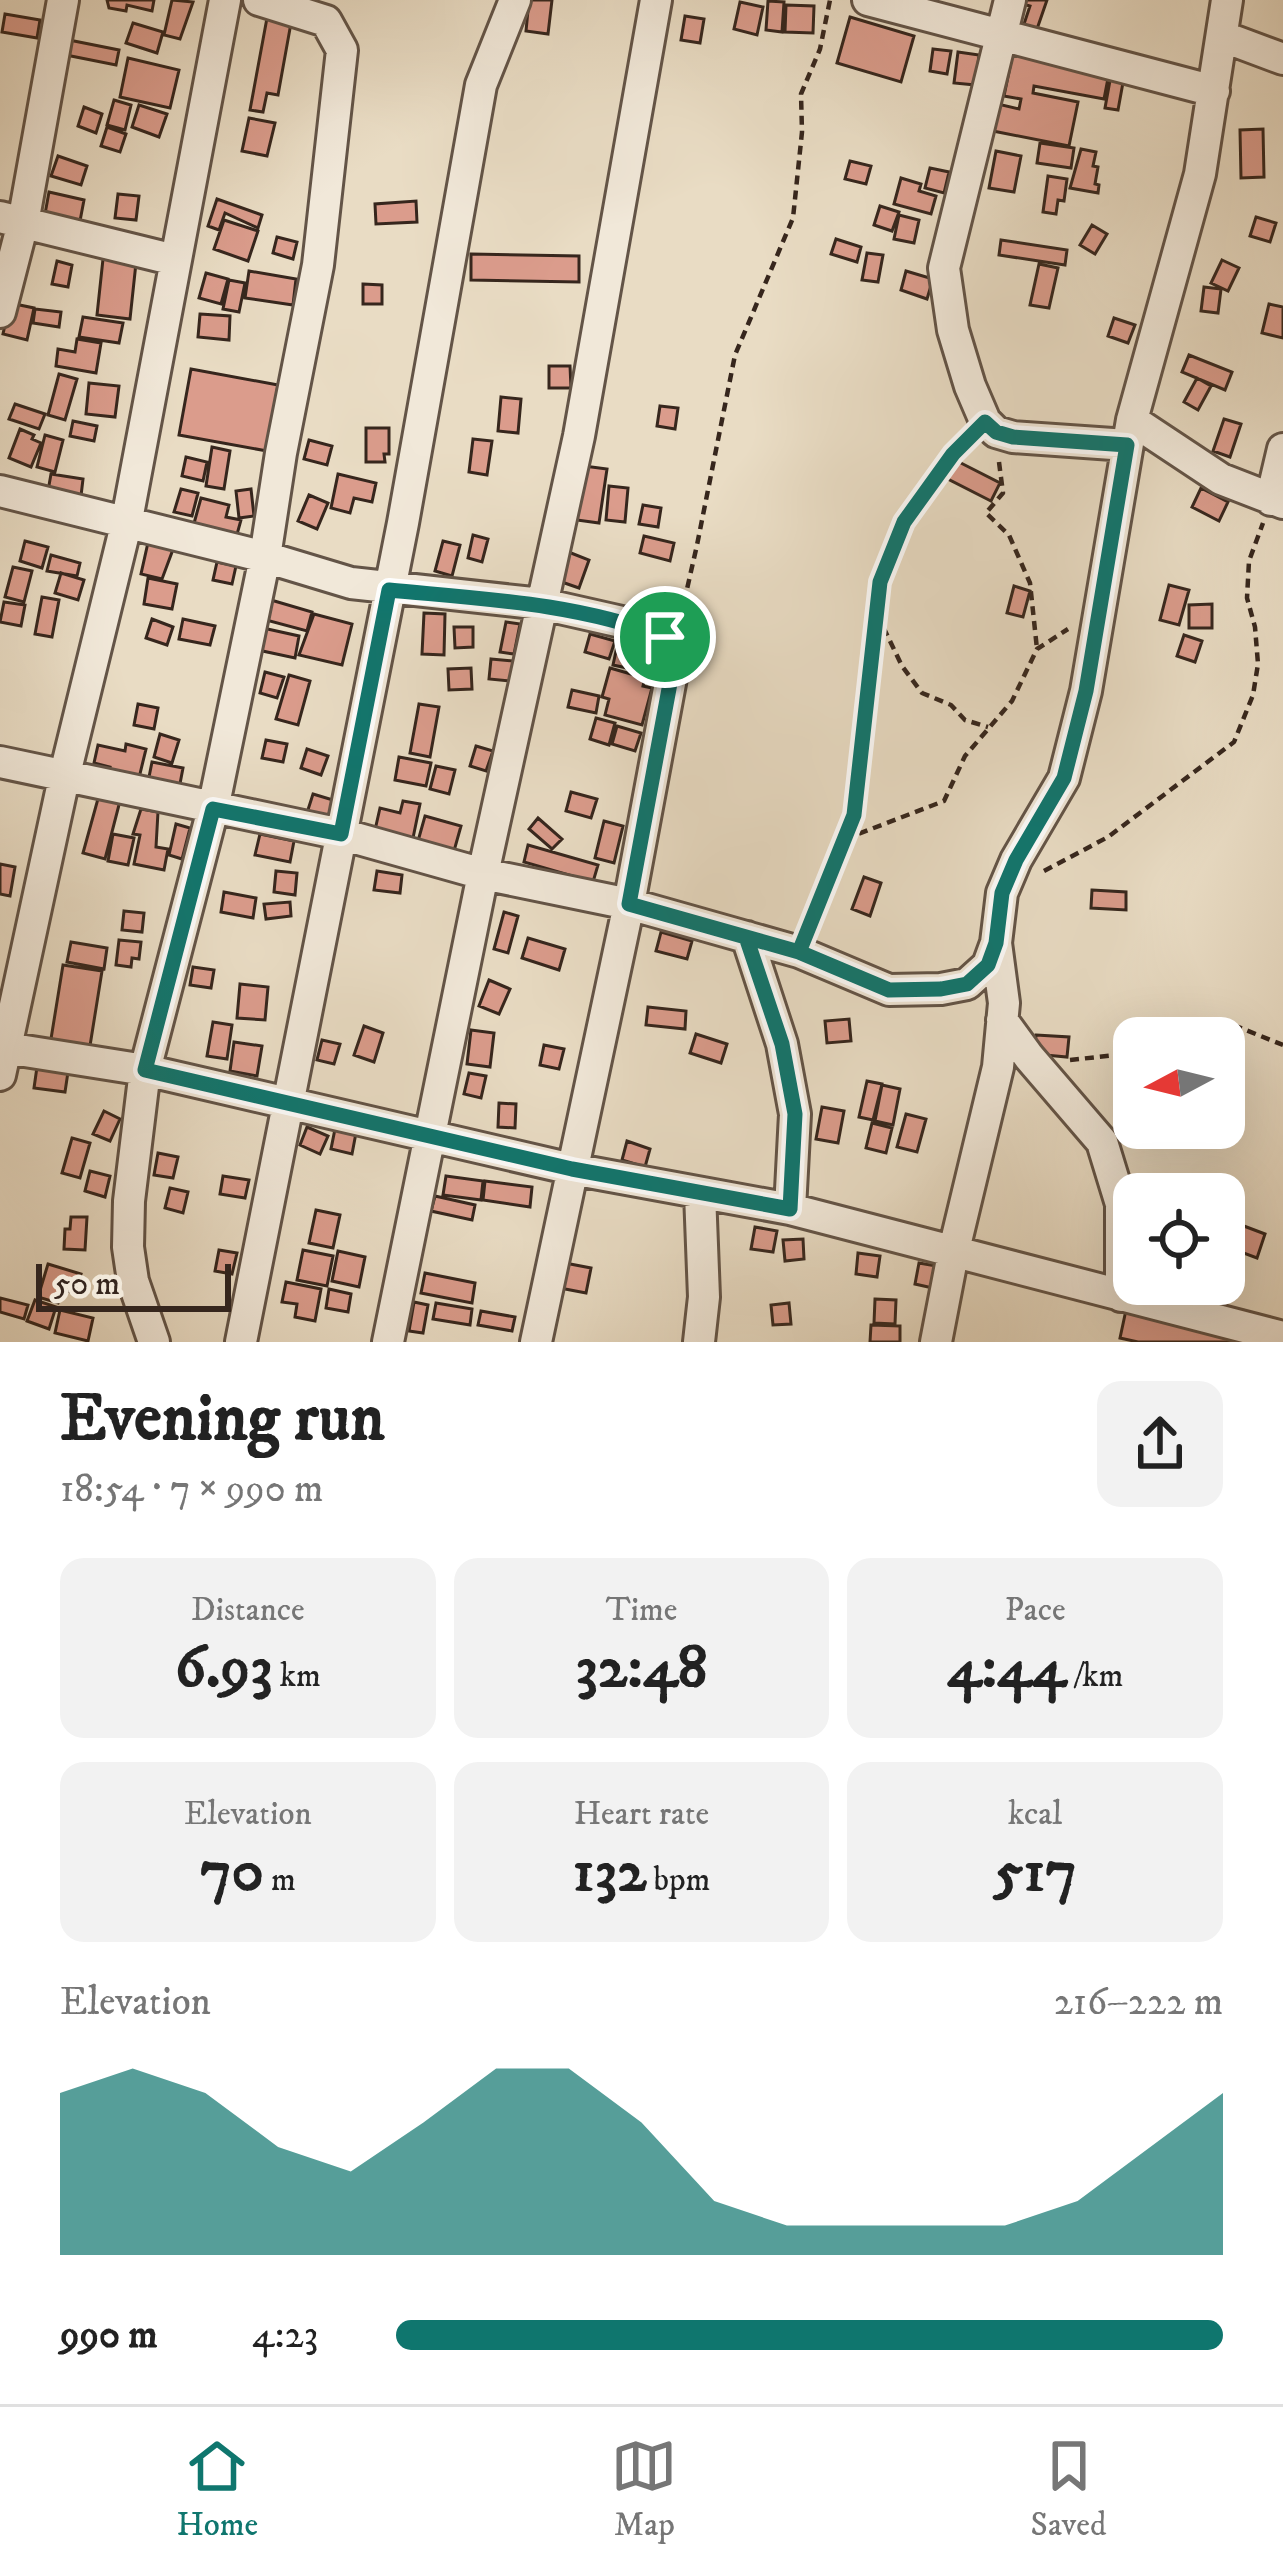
<!DOCTYPE html>
<meta charset="utf-8">
<style>
:root{--surface:#fff;--page:#f2f2f2;--text:#222;--muted:#767676;--line:#e0e0e0;--accent:#0f766e}
body{margin:0;font-family:"IM FELL DW Pica",serif;background:var(--page);color:var(--text);height:100vh;display:flex;flex-direction:column;font-size:45px;white-space:nowrap}
*{box-sizing:border-box;margin:0}
p{font-size:39px;color:var(--muted)}
.icon{flex:none;width:66px;height:66px;fill:none;stroke:currentColor;stroke-width:2;stroke-linecap:round;stroke-linejoin:round}
.map{position:relative;height:1342px;overflow:hidden}
.panel{display:flex;flex-direction:column;background:var(--surface);flex:1}
.panel>*{flex:none}
.needle{width:78px;rotate:263deg}
.controls{position:absolute;left:1113px;top:1017px;display:grid;gap:24px}
.controls a{display:grid;place-items:center;width:132px;height:132px;border-radius:24px;background:var(--surface);box-shadow:0 12px 48px #0002;font-size:60px}
.scale{position:absolute;left:36px;bottom:30px;width:195px;box-sizing:border-box;padding-left:12px;border:6px solid #36261d;border-top:0;font-size:33px;line-height:42px;white-space:nowrap;color:#36261d;-webkit-text-stroke:9px #f1e8d9;paint-order:stroke}
.pin{position:absolute;display:grid;place-items:center;width:102px;height:102px;color:#fff;margin:-51px;border:6px solid #fff;border-radius:50%;box-shadow:0 3px 12px #0007}
.round{display:grid;place-items:center;flex:none;width:126px;height:126px;border-radius:24px;background:var(--page)}
.headline{display:flex;align-items:center;justify-content:space-between;height:204px;padding:0 60px}
h1{font-size:66px;font-weight:700;line-height:90px}
.metrics{display:grid;grid-template-columns:repeat(3,1fr);gap:18px;height:204px;padding:12px 60px}
.metrics div{display:grid;align-content:center;border-radius:24px;background:var(--page);text-align:center}
.metrics b{font-size:60px;font-weight:700}
.metrics small{font-size:33px;font-weight:400}
.metrics p{font-size:33px}
.chart{height:336px;padding:24px 60px}
.chart p{display:flex;justify-content:space-between}
.chart svg{width:100%;height:216px;margin-top:12px;fill:var(--accent);opacity:.7}
ul{padding:0 60px;list-style:none;font-size:39px}
li{display:grid;grid-template-columns:192px 144px 1fr;align-items:center;height:90px}
li i{height:30px;border-radius:15px;background:var(--accent)}
.dock{display:flex;justify-content:space-around;align-items:center;height:168px;border-top:3px solid var(--line);background:var(--surface);font-size:33px;color:var(--muted)}
.dock a{display:grid;justify-items:center;gap:6px}
.dock .current{color:var(--accent)}
.map>svg:first-child{display:block}
</style>
<div class="map">
<svg width="1283" height="1342" viewBox="0 0 1283 1342">
<rect width="100%" height="100%" fill="#e9dcc4"/>
<filter id="stains"><feTurbulence type="fractalNoise" baseFrequency=".00167" numOctaves="4"/><feColorMatrix values="0 0 0 0 .2 0 0 0 0 .09 0 0 0 0 .02 0 0 0 .5 -.17"/></filter>
<radialGradient id="worn" r=".72"><stop offset=".6" stop-color="#630" stop-opacity="0"/><stop offset="1" stop-color="#630" stop-opacity=".3"/></radialGradient>
<!-- building -->
<path fill="#db9c8c" stroke="#36261d" stroke-width="3" d="M107,0H154L152,11L127,5L126,11L109,8Z
M172,0L193,2L180,39L164,35Z
M529,0H552L548,34L526,31Z
M1025,0H1047L1037,29L1024,24L1030,6L1023,4Z
M768,1L784,2L782,32L766,30Z
M740,2L763,7L757,35L734,29Z
M786,5L814,6L813,33L785,32Z
M5,14L40,20L37,38L2,32Z
M685,16L704,19L700,43L681,40Z
M850,17L914,36L901,82L837,63Z
M267,18L291,23L278,95L267,93L263,112L250,110Z
M133,23L163,32L157,53L126,43Z
M64,39L119,50L116,65L61,54Z
M1006,45L1109,73L1104,99L1034,86L1033,93L1078,102L1069,146L993,131L998,104L1019,109L1021,99L1004,96L1012,57L1004,55Z
M933,49L951,51L947,74L930,71Z
M958,52L979,55L976,85L954,83Z
M128,58L179,70L170,108L120,97Z
M1111,75L1124,77L1118,110L1105,108Z
M114,100L131,105L125,130L107,125Z
M139,105L167,114L159,137L132,127Z
M84,107L102,114L96,133L78,126Z
M249,118L275,123L267,156L242,151Z
M107,127L126,134L120,152L101,146Z
M1263,129L1264,177L1241,178L1240,130Z
M1040,143L1074,148L1071,168L1037,163Z
M1081,149L1096,152L1093,166L1098,167L1095,184L1099,185L1098,193L1070,188Z
M996,151L1021,156L1014,192L989,188Z
M58,156L87,166L81,185L51,176Z
M850,161L871,166L866,184L845,179Z
M930,168L949,172L944,193L925,188Z
M1048,176L1067,179L1064,201L1058,200L1056,214L1043,212Z
M901,178L921,184L919,191L936,196L931,214L894,204Z
M49,192L84,200L80,221L45,214Z
M118,194L139,196L136,220L115,218Z
M217,199L262,215L258,228L225,213L219,230L208,226Z
M416,201L417,222L376,224L375,204Z
M880,206L899,212L892,231L874,225Z
M899,215L919,220L914,243L894,239Z
M1256,217L1276,223L1270,242L1250,236Z
M224,220L258,231L248,261L214,249Z
M1092,225L1107,234L1095,254L1080,245Z
M277,237L297,242L293,259L273,253Z
M836,239L861,247L857,262L831,254Z
M1001,240L1067,250L1065,265L999,255Z
M867,253L883,255L878,282L862,280Z
M471,254L579,256V282L471,280Z
M103,259L136,263L130,319L97,315Z
M1222,260L1239,268L1228,291L1211,283Z
M57,261L72,265L68,287L52,284Z
M1039,264L1058,268L1049,308L1030,305Z
M249,271L296,279L293,305L245,298Z
M906,271L933,279L927,299L901,290Z
M206,273L228,279L221,304L199,298Z
M229,280L245,283L239,312L223,309Z
M363,284L382,285V304H363Z
M1204,287L1221,289L1218,313L1201,311Z
M10,303L34,308L27,340L3,334Z
M1269,304L1283,307V338L1262,333Z
M35,309L61,312L59,327L33,323Z
M200,314L230,316L229,340L198,337Z
M83,317L123,323L119,343L79,337Z
M1114,318L1135,325L1128,343L1108,336Z
M77,339L101,343L96,373L56,366L58,349L75,352Z
M1189,355L1232,372L1225,390L1182,372Z
M549,366H570L571,388H549Z
M191,369L278,385L267,451L179,435Z
M59,374L77,379L65,420L48,415Z
M1197,378L1211,386L1198,410L1184,402Z
M89,383L119,386L115,417L86,414Z
M501,397L521,399L518,433L498,431Z
M15,404L45,414L39,429L9,419Z
M660,406L678,408L675,429L657,426Z
M1224,419L1241,424L1230,457L1213,451Z
M73,421L97,426L94,441L70,436Z
M366,428H389V454H384L385,462H366Z
M20,429L34,435L32,439L41,443L31,467L9,458Z
M45,435L63,440L55,472L37,467Z
M473,439L492,441L487,475L469,472Z
M309,440L332,446L327,465L304,459Z
M212,447L230,451L224,489L206,486Z
M186,457L207,462L203,481L182,476Z
M955,460L1000,483L991,501L946,478Z
M584,466L607,469L599,523L577,520Z
M51,474L83,479L81,496L48,491Z
M338,474L376,483L372,502L354,498L350,513L331,508Z
M609,486L628,488L625,522L606,520Z
M1201,488L1228,502L1219,521L1192,507Z
M181,489L198,493L192,516L174,512Z
M251,489L254,516L239,518L236,491Z
M309,495L328,503L317,529L298,521Z
M201,498L229,505L226,517L241,520L236,538L193,527Z
M643,505L661,508L658,527L639,524Z
M473,535L488,539L482,562L468,558Z
M644,536L674,543L670,561L640,553Z
M149,538L175,544L162,579L141,574Z
M25,541L48,547L42,568L20,561Z
M443,541L460,545L452,576L435,571Z
M566,551L589,560L579,588L556,580Z
M51,555L80,563L77,576L47,571Z
M217,562L236,566L232,584L213,580Z
M13,567L32,571L24,602L5,597Z
M61,573L84,580L78,600L55,593Z
M148,578L177,584L172,609L144,604Z
M1169,585L1189,590L1179,625L1160,620Z
M1014,586L1030,591L1023,617L1007,613Z
M42,597L59,600L52,637L35,634Z
M271,600L312,612L307,631L266,620Z
M4,602L25,605L21,626L0,622Z
M1212,604V628H1189V605Z
M424,613L445,614L444,655L422,654Z
M314,614L352,624L342,665L299,655Z
M152,619L173,627L167,645L146,638Z
M183,619L215,626L210,645L179,639Z
M506,622L520,624L514,654L500,652Z
M454,627H473V647L455,648Z
M263,628L299,636L295,658L258,650Z
M590,634L615,641L609,659L585,652Z
M1184,635L1202,641L1195,662L1177,656Z
M618,642L656,650L651,673L613,665Z
M491,659L513,661L511,681L489,679Z
M471,668L472,689L449,690L448,669Z
M610,668L645,678L643,686L652,688L642,725L605,715L609,699L602,697Z
M265,672L284,677L277,698L260,693Z
M289,675L310,681L298,725L276,719Z
M572,690L599,696L596,713L568,707Z
M138,704L158,708L154,729L134,725Z
M419,704L439,707L430,757L410,753Z
M596,718L615,723L609,745L590,739Z
M617,726L641,733L635,751L612,744Z
M160,734L179,740L172,763L154,757Z
M266,740L287,744L283,762L262,758Z
M126,744L146,749L138,782L108,775L110,767L94,763L98,745L125,751Z
M476,746L493,751L486,771L470,766Z
M307,749L328,756L321,775L301,768Z
M399,757L431,763L426,786L395,780Z
M152,762L183,768L179,789L148,782Z
M436,766L455,770L449,794L430,789Z
M571,792L597,799L591,818L566,811Z
M313,794L333,800L327,822L306,816Z
M99,795L120,801L105,859L83,853Z
M403,801L420,804L413,838L375,830L380,808L400,813Z
M141,809L158,812L156,847L168,849L164,870L134,864L140,835L133,834Z
M425,816L461,826L454,851L418,841Z
M538,818L562,839L552,849L529,829Z
M604,821L623,826L614,863L595,858Z
M176,824L190,828L182,859L169,855Z
M113,834L134,838L128,865L108,861Z
M260,834L294,841L290,862L255,855Z
M528,845L598,865L593,882L524,862Z
M0,864L15,867L10,896L0,894Z
M276,871L297,873L295,895L274,892Z
M377,871L402,875L400,893L374,890Z
M864,877L881,883L870,916L852,909Z
M1092,890L1126,892V910L1091,908Z
M224,892L256,898L253,918L221,912Z
M290,902L291,916L266,919L264,904Z
M124,911L144,913L142,932L122,930Z
M504,912L518,916L508,953L494,949Z
M661,932L692,941L687,959L656,951Z
M528,938L565,949L559,970L522,958Z
M119,940L141,942L139,959L132,958L131,967L116,965Z
M71,942L107,948L104,969L67,962Z
M63,965L102,971L89,1052L50,1045Z
M193,967L214,970L211,988L190,985Z
M489,980L510,989L499,1014L479,1006Z
M240,984L268,987L265,1020L237,1018Z
M648,1007L686,1011L685,1029L646,1025Z
M849,1019L851,1041L827,1043L825,1021Z
M213,1022L232,1025L227,1059L207,1056Z
M364,1026L383,1033L374,1062L354,1055Z
M471,1030L494,1033L490,1067L467,1064Z
M696,1034L727,1044L721,1063L690,1053Z
M1036,1035L1069,1037L1067,1057L1034,1054Z
M322,1040L340,1044L334,1064L317,1060Z
M234,1042L262,1046L257,1076L230,1071Z
M544,1045L564,1049L559,1069L540,1065Z
M37,1067L68,1072L65,1092L34,1088Z
M469,1073L486,1076L481,1098L464,1094Z
M867,1081L882,1084L873,1120L859,1117Z
M882,1085L900,1089L893,1125L875,1121Z
M499,1103L516,1104L515,1128L498,1127Z
M822,1107L844,1111L838,1143L816,1139Z
M104,1111L120,1119L110,1141L93,1134Z
M906,1114L926,1119L917,1152L897,1147Z
M872,1123L892,1128L886,1153L866,1148Z
M307,1127L328,1136L320,1154L300,1145Z
M335,1129L356,1133L352,1154L331,1149Z
M72,1138L90,1143L80,1178L62,1173Z
M627,1141L650,1149L645,1167L622,1160Z
M158,1153L178,1157L173,1178L154,1175Z
M90,1171L110,1176L105,1197L85,1191Z
M223,1176L249,1180L245,1198L220,1194Z
M446,1176L483,1181L481,1200L443,1195Z
M485,1181L532,1187L530,1207L483,1200Z
M170,1188L188,1192L183,1213L165,1208Z
M435,1196L475,1205L472,1220L431,1211Z
M316,1210L340,1215L333,1248L309,1243Z
M71,1217H87L85,1250L64,1249L65,1229H70Z
M1228,1220L1265,1234L1257,1258L1238,1251L1242,1242L1224,1235Z
M755,1227L777,1231L773,1252L751,1249Z
M803,1239L804,1259L785,1261L783,1240Z
M219,1250L237,1253L232,1274L215,1271Z
M303,1250L333,1256L327,1286L297,1280Z
M338,1251L365,1257L359,1287L332,1281Z
M858,1253L880,1256L877,1277L856,1274Z
M565,1263L591,1268L586,1293L560,1288Z
M919,1263L942,1267L937,1289L915,1284Z
M48,1264L81,1274L75,1293L62,1290L58,1303L38,1297Z
M425,1273L475,1283L472,1303L421,1293Z
M286,1282L321,1289L315,1321L295,1317L297,1304L282,1302Z
M329,1289L351,1294L348,1312L326,1308Z
M0,1298L28,1305L24,1319L0,1312Z
M875,1299L896,1300L895,1324L874,1323Z
M35,1300L56,1307L49,1329L27,1321Z
M414,1302L428,1305L423,1333L409,1331Z
M436,1303L472,1309L470,1325L433,1319Z
M789,1303L791,1324L773,1325L771,1305Z
M60,1310L93,1318L88,1341L55,1333Z
M1126,1310L1243,1338L1242,1342H1138L1120,1338Z
M481,1311L515,1317L512,1331L478,1325Z
M871,1325L900,1326V1342H870Z"/>
<g fill="none" stroke-linecap="round" stroke-linejoin="round">
<!-- minor casing -->
<g stroke="#635447" stroke-width="36">
<path id="minor" d="M868,0L1214,91
M1010,0L944,268L953,330L970,386L985,421L996,432L1013,437L1127,445
M1224,37L1283,59
M0,217L175,260
M0,312L23,223L63,0
M1132,420L1221,479L1283,503
M0,491L265,557L351,583L542,604L635,625L665,637L674,650L671,678L629,904L536,1342
M1271,500L1283,449
M0,762L341,834L483,874L629,904L799,952L889,990L941,989L967,984L988,965L996,943L1002,893L1016,860L1064,778L1086,691L1132,420L1200,174L1227,0
M747,937L782,1044L795,1114L790,1209
M1002,1020L1029,1057L1102,1142L1121,1204V1296
M0,1047L145,1070L572,1169L790,1209L1283,1337
M0,1075L64,778L126,525L225,0
M154,1342L133,1281L128,1247L129,1201L145,1070L213,809L265,557L281,453L318,265L342,50L326,21L259,0
M241,1342L403,523L481,85L515,0
M388,1342L483,874L579,436L656,0
M699,1342L704,1297L700,1193
M936,1342L953,1254L998,1067L1004,1003L996,943"/>
</g>
<!-- path -->
<path stroke="#36261d" stroke-width="4.5" stroke-dasharray="9 6" stroke-linecap="butt" d="M999,462L1003,493L986,513L1009,535L1030,583L1037,649
M877,614L902,666L922,693L951,705L965,720L988,727
M675,615L687,589L697,545L735,355L793,218L802,132L801,94L820,49L830,0
M845,839L944,801L965,756L1012,701L1037,649L1068,629
M1044,871L1108,837L1234,742L1253,695L1258,664L1255,627L1247,598L1249,561L1263,523
M810,924L854,815L880,582L904,522L968,439
M1191,1038L1231,1024L1283,1045
M1070,1060L1134,1053"/>
<!-- minor -->
<use href="#minor" stroke="#f1e8d9" stroke-width="30"/>
</g>
<g fill="none" stroke-linecap="round" stroke-linejoin="round">
<!-- route casing -->
<g stroke="#fff" stroke-width="24">
<path id="route" d="M665,637C577,603 483,599 389,590L341,834L213,809L145,1070L572,1169L790,1209L795,1114L782,1044L746,937L799,952L889,990L941,989L967,984L988,965L996,943L1002,893L1016,860L1064,778L1086,691L1127,445L1013,437L996,432L985,422L953,454L904,522L880,582L854,815L799,952L629,904L671,678L674,650L665,637"/>
</g>
<!-- route -->
<use href="#route" stroke="#0f766e" stroke-width="15"/>
</g>
<rect width="100%" height="100%" filter="url(#stains)"/>
<rect width="100%" height="100%" fill="url(#worn)"/>
</svg>
<div class="controls">
<a><svg class="needle" viewBox="-14 -14 28 28"><path d="M0-13l5 13h-10z" fill="#e53935"/><path d="M0 13l5-13h-10z" fill="#767676"/></svg></a>
<a><svg class="icon" aria-label="locate" viewBox="0 0 24 24"><circle cx="12" cy="12" r="6"/><path d="M12 2v4M12 18v4M2 12h4M18 12h4"/></svg></a>
</div>
<div class="scale">50 m</div>
<div class="pin" style="left:665px;top:637px;background:#1e9e55"><svg class="icon" aria-label="arrive" viewBox="0 0 24 24"><path d="M6 21V4h12l-3 4 3 4H6"/></svg></div>
</div>
<section class="panel">
<div class="headline"><div><h1>Evening run</h1><p>18:54 · 7 × 990 m</p></div><a class="round"><svg class="icon" aria-label="share" viewBox="0 0 24 24"><path d="M12 15V3M7 8l5-5 5 5M5 13v7h14v-7"/></svg></a></div>
<div class="metrics">
<div><p>Distance</p><b>6.93<small> km</small></b></div>
<div><p>Time</p><b>32:48</b></div>
<div><p>Pace</p><b>4:44<small> /km</small></b></div>
</div>
<div class="metrics">
<div><p>Elevation</p><b>70<small> m</small></b></div>
<div><p>Heart rate</p><b>132<small> bpm</small></b></div>
<div><p>kcal</p><b>517</b></div>
</div>
<div class="chart"><p><span>Elevation</span>216–222 m</p>
<svg viewBox="0 0 160 44" preserveAspectRatio="none"><path d="M0 44V11L10 6L20 11L30 22L40 27L50 17L60 6L70 6L80 17L90 33L100 38L110 38L120 38L130 38L140 33L150 22L160 11V44z"/></svg>
</div>
<ul>
<li><b>990 m</b>4:23<i style="width:100%"></i></li>
</ul>
</section>
<nav class="dock">
<a class="current"><svg class="icon" aria-label="home" viewBox="0 0 24 24"><path d="M3 11l9-7 9 7M6 9v11h12V9"/></svg>Home</a>
<a><svg class="icon" aria-label="map" viewBox="0 0 24 24"><path d="M3 6l6-2 6 2 6-2v14l-6 2-6-2-6 2zM9 4v14M15 6v14"/></svg>Map</a>
<a><svg class="icon" aria-label="saved" viewBox="0 0 24 24"><path d="M7 4h10v16l-5-4-5 4z"/></svg>Saved</a>
</nav>
